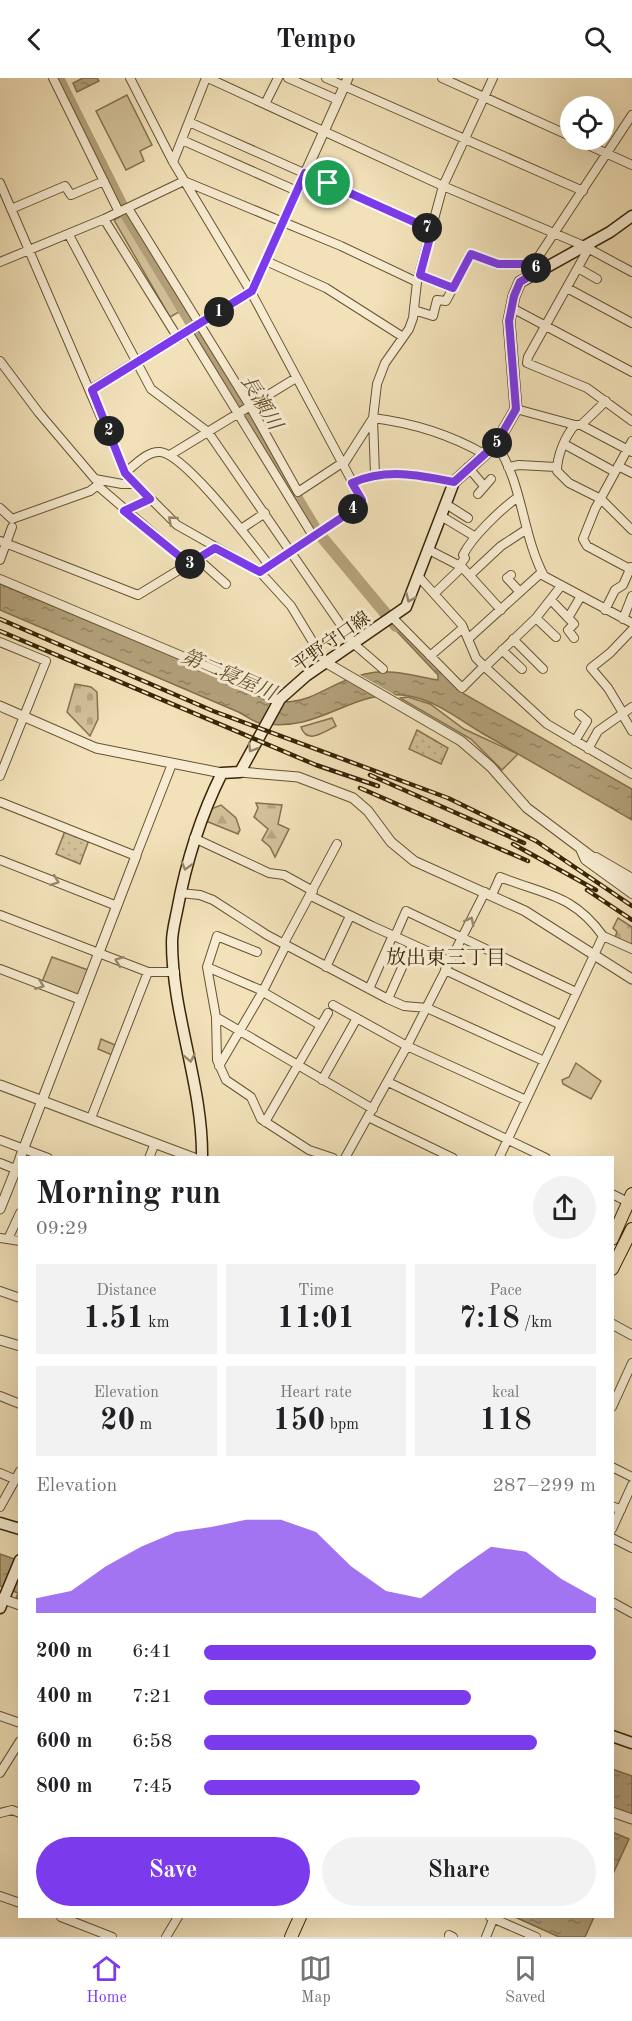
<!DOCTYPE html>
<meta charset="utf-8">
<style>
:root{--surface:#fff;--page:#f2f2f2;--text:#202124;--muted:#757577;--line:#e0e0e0;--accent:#7c3aed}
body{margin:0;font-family:"Old Standard TT","Noto Serif JP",serif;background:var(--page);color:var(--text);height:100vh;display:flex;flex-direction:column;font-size:22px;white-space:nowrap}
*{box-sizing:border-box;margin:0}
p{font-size:20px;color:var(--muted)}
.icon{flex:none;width:33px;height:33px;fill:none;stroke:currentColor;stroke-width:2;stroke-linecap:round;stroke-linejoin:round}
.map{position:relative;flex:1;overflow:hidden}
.side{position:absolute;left:18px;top:1078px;width:596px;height:762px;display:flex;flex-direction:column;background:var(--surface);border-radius:0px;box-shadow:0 6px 24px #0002}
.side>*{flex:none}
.tools{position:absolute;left:560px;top:18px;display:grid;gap:12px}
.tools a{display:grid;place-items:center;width:54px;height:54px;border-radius:50%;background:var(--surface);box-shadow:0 6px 24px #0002;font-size:30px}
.pin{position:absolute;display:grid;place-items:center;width:51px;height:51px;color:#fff;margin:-26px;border:3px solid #fff;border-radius:50%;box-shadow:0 2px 6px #0007}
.km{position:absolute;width:30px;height:30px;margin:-15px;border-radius:50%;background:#222;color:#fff;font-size:16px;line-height:30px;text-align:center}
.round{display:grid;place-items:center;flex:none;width:63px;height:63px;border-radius:32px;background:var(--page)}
.head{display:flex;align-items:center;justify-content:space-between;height:102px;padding:0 18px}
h1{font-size:33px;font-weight:800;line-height:45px}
.metrics{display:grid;grid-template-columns:repeat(3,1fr);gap:9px;height:102px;padding:6px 18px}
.metrics div{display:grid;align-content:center;border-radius:0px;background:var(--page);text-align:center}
.metrics b{font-size:30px;font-weight:800}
.metrics small{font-size:16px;font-weight:400}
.metrics p{font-size:16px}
.chart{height:168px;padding:12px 18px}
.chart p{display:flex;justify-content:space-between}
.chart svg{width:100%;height:108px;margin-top:6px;fill:var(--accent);opacity:.7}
.button{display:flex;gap:12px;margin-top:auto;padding:12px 18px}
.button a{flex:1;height:69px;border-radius:36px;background:var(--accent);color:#fff;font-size:24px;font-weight:800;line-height:69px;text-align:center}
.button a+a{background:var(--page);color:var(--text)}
ul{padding:0 18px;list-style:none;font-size:20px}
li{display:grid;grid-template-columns:96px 72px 1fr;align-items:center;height:45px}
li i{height:15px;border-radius:8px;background:var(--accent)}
header{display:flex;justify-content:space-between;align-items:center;height:78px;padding:0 18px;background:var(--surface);font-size:27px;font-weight:800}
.tab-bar{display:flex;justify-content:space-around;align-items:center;height:84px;border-top:2px solid var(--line);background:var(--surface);font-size:16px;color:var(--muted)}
.tab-bar a{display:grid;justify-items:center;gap:3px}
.tab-bar .active{color:var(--accent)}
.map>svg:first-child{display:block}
</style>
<header><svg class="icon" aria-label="back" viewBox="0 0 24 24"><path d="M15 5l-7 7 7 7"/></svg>Tempo<svg class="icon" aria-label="search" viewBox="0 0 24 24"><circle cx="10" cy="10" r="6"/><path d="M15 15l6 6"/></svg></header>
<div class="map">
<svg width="632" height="1859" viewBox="0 0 632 1859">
<defs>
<pattern id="grass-dots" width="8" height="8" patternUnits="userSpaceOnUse" patternTransform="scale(1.5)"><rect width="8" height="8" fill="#d3c19a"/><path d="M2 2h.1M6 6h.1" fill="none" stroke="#b6a683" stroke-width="1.8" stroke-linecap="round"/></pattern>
<pattern id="forest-firs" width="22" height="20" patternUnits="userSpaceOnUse" patternTransform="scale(1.5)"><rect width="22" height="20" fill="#d3c19a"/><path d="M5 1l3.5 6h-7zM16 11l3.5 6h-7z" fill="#b6a683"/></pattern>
<pattern id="cemetery-stones" width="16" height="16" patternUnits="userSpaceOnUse" patternTransform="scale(1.5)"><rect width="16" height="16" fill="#d3c19a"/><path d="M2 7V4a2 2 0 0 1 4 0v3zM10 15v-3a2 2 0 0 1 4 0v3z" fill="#b6a683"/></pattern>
<pattern id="water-ripples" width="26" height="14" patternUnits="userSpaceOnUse" patternTransform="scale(1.5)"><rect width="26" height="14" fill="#b3a17b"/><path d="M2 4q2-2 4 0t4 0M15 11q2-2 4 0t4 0" fill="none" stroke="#938363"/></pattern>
</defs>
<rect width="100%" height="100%" fill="#f2e1b9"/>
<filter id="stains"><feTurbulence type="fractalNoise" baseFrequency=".00333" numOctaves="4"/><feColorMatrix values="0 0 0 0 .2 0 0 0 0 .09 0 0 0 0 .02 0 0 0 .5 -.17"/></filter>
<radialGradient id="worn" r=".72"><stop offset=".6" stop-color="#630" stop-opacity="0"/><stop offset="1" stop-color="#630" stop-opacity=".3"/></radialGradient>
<!-- grass -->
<path fill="url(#grass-dots)" stroke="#86724e" stroke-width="1.5" d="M417,652L448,670L441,686L409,671Z
M65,753L89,762L80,786L56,776Z"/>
<!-- forest -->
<path fill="url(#forest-firs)" stroke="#86724e" stroke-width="1.5" d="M256,725L282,727L278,746L289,751L275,779L270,769L262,762L268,751L254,739L258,730Z
M221,727L236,740L240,752L238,756L206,743L211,731Z"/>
<!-- cemetery -->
<path fill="url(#cemetery-stones)" stroke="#86724e" stroke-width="1.5" d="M75,606L91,609L97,614L98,641L90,658L67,634Z
M618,840L632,849V868L614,862L617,854L613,850Z"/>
<!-- park -->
<path fill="#d3c19a" stroke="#86724e" stroke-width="1.5" d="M127,17L152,67L140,73L144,83L126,92L96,33Z
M123,137L179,234L170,239L114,142Z
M408,619L430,626L464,651L518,676L502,692L471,661L400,620Z
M332,640L336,648C324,654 307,667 301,649Z
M52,879L88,892L78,918L42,904Z
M101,961L115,967L112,977L98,971Z
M576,985L601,1003L591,1021L563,1006L562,1002L569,999Z"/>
<!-- water -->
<path fill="url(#water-ripples)" stroke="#826f4b" stroke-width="1.5" d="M83,0H97L99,3L77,14L73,5Z
M0,504L243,607L245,611C303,642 315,608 365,596C391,590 413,598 438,602V597L389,545L390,539L464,616L632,711V742C582,713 532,684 482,655C460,642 435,622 409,618C350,609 323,656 260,645C251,643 244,636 236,633L0,532Z
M0,1476L14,1481L19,1479V1521L16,1520L18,1515L0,1508Z
M612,1691L632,1698V1737L612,1730Z
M612,1754L629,1761L612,1798Z
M515,1839H594L585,1859H559Z"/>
<!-- pier -->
<path fill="#f2e1b9" d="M357,595L400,620H377L342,600Z"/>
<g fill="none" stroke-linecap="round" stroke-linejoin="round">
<!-- river -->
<path stroke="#b3a17b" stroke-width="12" d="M58,0L127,138L316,452L396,548"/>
<!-- minor casing -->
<g stroke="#675330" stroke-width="10">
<path id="minor" d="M53,0L119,134
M130,0L173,84L251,214L362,422L350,434L260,494
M208,0L443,108L582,167L632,194
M288,0L338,22
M326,0L583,113
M442,0L570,58
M265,26L278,0
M189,44L432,152
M182,62L297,113
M577,62L632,87
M173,84L206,0
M0,105L125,395L177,447L260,494L291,528L325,584
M128,130L250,328L298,414L342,385
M11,131L65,108L71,117L104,103
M104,141L178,260
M69,157L151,311L208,354L354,566L383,591
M591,166L528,279L527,285L587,310L632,343
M266,183L326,210L403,259
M0,184L104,141L184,103L341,168L417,204
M533,187L632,37
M578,190L597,201
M420,197L453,210
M567,210L632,245
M512,230L632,294
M414,232L433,238L437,222L446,223L471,176L498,187L530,185L535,189
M188,254L313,458
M0,283L39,335L95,401L122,406H136
M606,323L581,347H575C565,358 557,378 557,393L569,405L601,421L632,452
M516,331L575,347
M373,340C413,345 449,356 484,376
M581,347L632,374
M496,366C523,405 522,457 544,498L632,545
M564,366L615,394
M170,377L296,300
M343,387L373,340
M618,388L632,395
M468,389L484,408
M508,389L519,387L556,389
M125,395C135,387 147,373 160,374C185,376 251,464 269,487
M375,397L373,340L377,306L385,285L409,251L413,240L417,204L443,108L493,0
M353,405C386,390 419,397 454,404
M98,408L189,486
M478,416L491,401
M446,426L468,440
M0,430L12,441
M124,433L150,421
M441,438L474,458
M12,441L90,413L99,406
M241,451L265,435
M0,463L138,517L215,470
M429,472L462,489L501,532
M198,481L226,506
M0,482L12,449
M459,488L465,480L463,477C472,459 500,432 518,419
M630,491L587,468L583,461L595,431L632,363
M470,497L501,468L527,451
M511,497L507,500L520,514
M419,499L462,547L476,580L485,589L547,646L632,696
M0,501L246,605L272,621H280
M435,515L462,489
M551,522L574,546L568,552L574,560
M605,532L615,512L623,507L631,489
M393,540L462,610L484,588
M536,540L556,559
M568,540L581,518
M623,541L632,518
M468,561L542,494
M513,561L543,591
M0,564L46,583L0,698
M502,572L522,591
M430,578L463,550
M485,589L536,540L561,508
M623,635L608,610L591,590L610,575L632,552
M622,636L632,653
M575,663L587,643L579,636
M588,671L598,653L632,629
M0,724L136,778L172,686
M194,760L269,795L284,797L313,813
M581,773L585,782L632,816
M596,779L632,800
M0,782L117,828
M180,815L200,817L213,822L267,857L388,921L404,928L427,930L544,983
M492,817L500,799C545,817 573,816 603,858
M311,818L372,848
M0,837L148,894H175
M372,848L449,883
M395,858L406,833L576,914
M284,865L337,766
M257,874L217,858L207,889L216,939L217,982L226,1002L251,1019L261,1041L309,1072L333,1080
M207,889L263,913
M326,889L350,838
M0,891L81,922
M445,892L561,947
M369,911L393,857
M263,914L320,947
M388,921L412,867
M333,927L407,968L526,1022
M216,939L373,1031
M219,988L263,913L286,867
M322,1002L357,940
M388,1004L546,1080
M368,1039L453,1080
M91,1040L148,894
M265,1044L328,935
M0,1062L48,1080
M149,1080L155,1065
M345,1080L407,968L485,814
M499,1080L603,858L632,871
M0,1085L15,1091
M612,1116L628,1124
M0,1160L20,1163
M8,1161L20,1135
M0,1213L20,1220
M0,1318L20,1326
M612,1329L632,1285
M612,1389L632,1399
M0,1395L14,1401
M612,1428L621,1432
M0,1429L20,1393
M612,1451L632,1407
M612,1460L632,1470
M612,1524L632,1535
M0,1638L20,1645
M0,1695L20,1663
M0,1735L12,1732L20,1735
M0,1818L20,1825
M61,1839L112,1859
M490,1839L536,1859
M449,1857L453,1859
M166,1859L178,1839
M486,1859L494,1839"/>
</g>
<!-- tertiary casing -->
<g stroke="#675330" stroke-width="11">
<path id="tertiary" d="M91,312L252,213L348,0
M325,584L461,663L491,689L527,730L632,809
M0,628L96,670L222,695
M240,694L298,699L353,720L368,733L391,764L414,783L525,833L632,901
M0,1007L194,1080
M20,1080L136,778
M0,1131L20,1081
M612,1246L632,1257
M0,1262L20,1268
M0,1520L20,1527
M612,1734L632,1741"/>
</g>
<!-- secondary casing -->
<g stroke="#392403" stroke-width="13">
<path id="secondary" d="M202,1080C203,1007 172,937 172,864C172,854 175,843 177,833C186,784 200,739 222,695L240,694L280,621L306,598L406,529L454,404L496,366L516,331L509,243L514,218L520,204L610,154L632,138
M0,1445L20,1451
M0,1530L20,1482
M612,1658L632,1665"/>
</g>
<!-- trunk casing -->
<g stroke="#392403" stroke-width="14">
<path id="trunk" d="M612,1161L632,1116
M612,1191L632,1151
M291,1859L300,1839"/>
</g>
<!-- minor -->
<use href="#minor" stroke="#f7ecd2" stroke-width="8"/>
<!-- tertiary -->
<use href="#tertiary" stroke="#f7ecd2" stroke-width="9"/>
<!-- secondary -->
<use href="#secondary" stroke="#f7ecd2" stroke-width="10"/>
<!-- trunk -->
<use href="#trunk" stroke="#f2e1b9" stroke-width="12"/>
<!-- rail casing -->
<g stroke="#392403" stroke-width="4.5">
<path id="rail" d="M0,541L213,633L448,720L536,763L632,828
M0,553L316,687L378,708
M370,697L524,765
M360,710L528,783
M513,766L596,812
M587,812L632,842"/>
</g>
<!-- rail -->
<use href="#rail" stroke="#f7ecd2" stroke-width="2" stroke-dasharray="7" stroke-linecap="butt"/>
</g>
<!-- one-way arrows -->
<defs><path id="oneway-chevron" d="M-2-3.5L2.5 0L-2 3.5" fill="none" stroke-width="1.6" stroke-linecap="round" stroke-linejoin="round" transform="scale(1.5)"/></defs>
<g stroke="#98886a">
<use href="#oneway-chevron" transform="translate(172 442) rotate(-139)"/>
<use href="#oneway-chevron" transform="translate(410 520) rotate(114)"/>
<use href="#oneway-chevron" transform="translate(252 670) rotate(121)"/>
<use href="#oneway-chevron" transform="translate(186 788) rotate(106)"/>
<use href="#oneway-chevron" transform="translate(55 803) rotate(21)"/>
<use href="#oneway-chevron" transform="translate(470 843) rotate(-63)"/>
<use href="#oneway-chevron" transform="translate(119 883) rotate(-159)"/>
<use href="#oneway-chevron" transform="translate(40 907) rotate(21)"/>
<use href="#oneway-chevron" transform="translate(190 980) rotate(79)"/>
</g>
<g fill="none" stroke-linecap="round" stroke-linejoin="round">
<!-- route casing -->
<g stroke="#fff" stroke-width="12">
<path id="route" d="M305,95L432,152L420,197L453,210L471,176L498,186H533L538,193L520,204L514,218L509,243L516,331L496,366L454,404C419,397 386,390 352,405L362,422L350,434L260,494L215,470L189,486L124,433L150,421L125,395L92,312L252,213Z"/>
</g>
<!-- route -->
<use href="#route" stroke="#7c3aed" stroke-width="8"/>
</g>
<g text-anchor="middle" stroke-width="6" stroke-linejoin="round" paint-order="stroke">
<!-- street labels -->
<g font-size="18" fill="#392403" stroke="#f7ecd2">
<text transform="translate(331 563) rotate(-35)" y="6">平野守口線</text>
</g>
<!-- water labels -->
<g font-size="20" font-style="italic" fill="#64502d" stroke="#f7ecd2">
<text transform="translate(262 324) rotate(59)" y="7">長瀬川</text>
<text transform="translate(229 596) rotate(23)" y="7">第二寝屋川</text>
</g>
<!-- neighbourhood labels -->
<g font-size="20" fill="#392403" stroke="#f7ecd2">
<text x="446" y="886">放出東三丁目</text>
</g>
</g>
<rect width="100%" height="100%" filter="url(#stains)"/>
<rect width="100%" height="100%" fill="url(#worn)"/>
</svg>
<div class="tools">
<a><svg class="icon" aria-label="locate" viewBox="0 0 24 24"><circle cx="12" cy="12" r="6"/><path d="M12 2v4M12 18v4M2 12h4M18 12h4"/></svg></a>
</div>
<div class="pin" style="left:328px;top:105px;background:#1e9e55"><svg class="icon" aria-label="arrive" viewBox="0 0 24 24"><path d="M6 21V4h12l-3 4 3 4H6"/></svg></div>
<b class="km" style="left:219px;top:234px">1</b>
<b class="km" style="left:109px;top:353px">2</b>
<b class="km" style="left:190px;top:486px">3</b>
<b class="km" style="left:353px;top:431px">4</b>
<b class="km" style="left:497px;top:365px">5</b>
<b class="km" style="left:536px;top:190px">6</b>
<b class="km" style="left:427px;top:150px">7</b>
<section class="side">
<div class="head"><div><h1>Morning run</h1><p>09:29</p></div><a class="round"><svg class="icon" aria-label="share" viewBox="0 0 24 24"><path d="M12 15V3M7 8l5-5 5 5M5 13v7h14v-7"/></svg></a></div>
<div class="metrics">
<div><p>Distance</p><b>1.51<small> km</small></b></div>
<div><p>Time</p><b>11:01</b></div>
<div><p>Pace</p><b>7:18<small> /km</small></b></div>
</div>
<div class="metrics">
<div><p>Elevation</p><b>20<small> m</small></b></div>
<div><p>Heart rate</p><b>150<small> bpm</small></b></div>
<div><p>kcal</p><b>118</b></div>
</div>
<div class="chart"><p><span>Elevation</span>287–299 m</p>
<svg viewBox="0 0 160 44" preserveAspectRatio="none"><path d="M0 44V38L10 35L20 25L30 17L40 11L50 9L60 6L70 6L80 11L90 25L100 35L110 38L120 27L130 17L140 19L150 30L160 38V44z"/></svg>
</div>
<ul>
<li><b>200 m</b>6:41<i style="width:100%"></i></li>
<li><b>400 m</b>7:21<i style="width:68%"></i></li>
<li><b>600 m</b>6:58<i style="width:85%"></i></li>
<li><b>800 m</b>7:45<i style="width:55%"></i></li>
</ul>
<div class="button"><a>Save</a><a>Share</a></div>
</section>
</div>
<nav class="tab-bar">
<a class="active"><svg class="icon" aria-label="home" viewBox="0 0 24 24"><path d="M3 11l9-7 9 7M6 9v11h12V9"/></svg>Home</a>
<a><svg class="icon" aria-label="map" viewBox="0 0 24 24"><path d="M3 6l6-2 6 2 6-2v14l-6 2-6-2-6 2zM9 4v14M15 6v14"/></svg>Map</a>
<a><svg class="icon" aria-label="saved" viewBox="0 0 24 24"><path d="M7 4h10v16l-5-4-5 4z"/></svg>Saved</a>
</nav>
